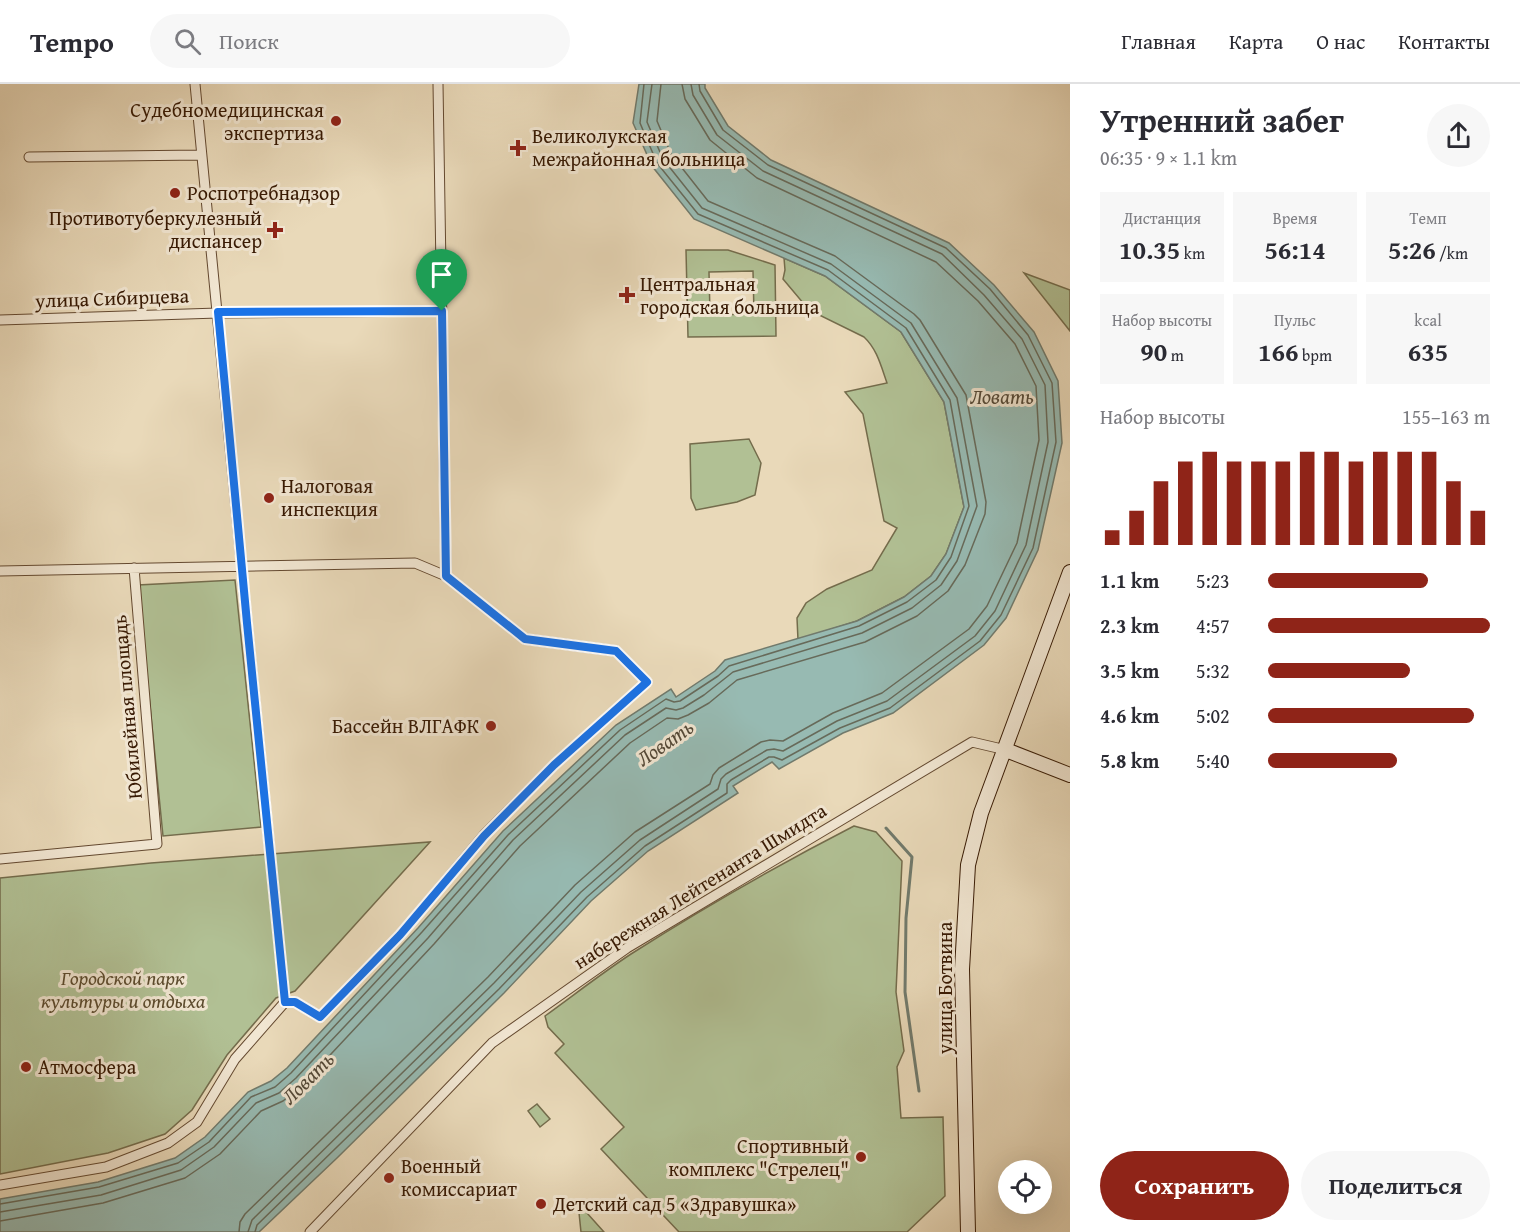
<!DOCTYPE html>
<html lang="ru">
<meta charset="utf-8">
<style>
:root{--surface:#fff;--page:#f7f7f7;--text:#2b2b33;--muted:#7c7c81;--line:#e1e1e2;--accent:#8f2418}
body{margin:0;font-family:"Gentium Book Plus",serif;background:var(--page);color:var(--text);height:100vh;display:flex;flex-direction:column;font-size:22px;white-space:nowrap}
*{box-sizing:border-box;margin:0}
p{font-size:20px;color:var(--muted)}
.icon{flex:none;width:33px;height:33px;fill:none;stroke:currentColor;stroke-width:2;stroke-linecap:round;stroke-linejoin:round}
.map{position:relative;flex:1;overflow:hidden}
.panel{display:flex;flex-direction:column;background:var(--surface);width:450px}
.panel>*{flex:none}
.controls{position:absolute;left:998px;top:1076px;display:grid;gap:12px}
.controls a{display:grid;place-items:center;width:54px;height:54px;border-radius:50%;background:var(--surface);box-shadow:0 6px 24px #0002;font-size:30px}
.pin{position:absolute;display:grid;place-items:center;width:51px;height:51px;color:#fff;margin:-62px -26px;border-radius:50% 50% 50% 0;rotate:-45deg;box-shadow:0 0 6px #0007}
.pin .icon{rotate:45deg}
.round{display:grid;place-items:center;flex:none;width:63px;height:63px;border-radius:32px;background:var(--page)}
.overview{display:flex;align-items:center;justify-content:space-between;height:102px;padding:0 30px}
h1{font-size:33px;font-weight:700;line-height:45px}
.metrics{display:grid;grid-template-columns:repeat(3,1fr);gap:9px;height:102px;padding:6px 30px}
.metrics div{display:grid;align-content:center;border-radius:0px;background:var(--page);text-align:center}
.metrics b{font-size:26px;font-weight:700}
.metrics small{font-size:16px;font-weight:400}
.metrics p{font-size:16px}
.chart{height:168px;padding:12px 30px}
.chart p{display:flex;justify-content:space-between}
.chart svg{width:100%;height:108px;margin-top:6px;stroke:var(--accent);stroke-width:6}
.cta{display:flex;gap:12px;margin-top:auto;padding:12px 30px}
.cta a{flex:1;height:69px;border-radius:36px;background:var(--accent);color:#fff;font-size:24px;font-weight:700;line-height:69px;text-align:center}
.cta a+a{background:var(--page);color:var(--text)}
ul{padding:0 30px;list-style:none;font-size:20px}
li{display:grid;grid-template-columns:96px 72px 1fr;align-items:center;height:45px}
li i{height:15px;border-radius:8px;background:var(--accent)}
header{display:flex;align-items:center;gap:36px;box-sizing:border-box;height:84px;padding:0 30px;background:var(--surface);border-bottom:2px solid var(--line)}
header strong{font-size:28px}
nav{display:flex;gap:33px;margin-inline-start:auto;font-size:21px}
.search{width:420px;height:54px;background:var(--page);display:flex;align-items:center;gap:15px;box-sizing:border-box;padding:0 21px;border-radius:33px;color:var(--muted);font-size:22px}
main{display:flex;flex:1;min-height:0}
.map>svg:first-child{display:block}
</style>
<header>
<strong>Tempo</strong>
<div class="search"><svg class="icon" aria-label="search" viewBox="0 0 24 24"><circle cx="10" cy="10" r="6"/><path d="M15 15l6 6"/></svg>Поиск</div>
<nav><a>Главная</a><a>Карта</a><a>О нас</a><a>Контакты</a></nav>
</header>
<main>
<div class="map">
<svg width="1070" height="1148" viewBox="0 0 1070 1148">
<rect width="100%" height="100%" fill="#e9d9b9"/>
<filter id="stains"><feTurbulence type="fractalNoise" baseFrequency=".00333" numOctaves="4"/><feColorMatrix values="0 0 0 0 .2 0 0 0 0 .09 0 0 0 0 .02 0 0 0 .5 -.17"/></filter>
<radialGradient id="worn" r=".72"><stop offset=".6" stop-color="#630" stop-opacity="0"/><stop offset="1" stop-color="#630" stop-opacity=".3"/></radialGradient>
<!-- green -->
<path fill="#b1c094" stroke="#746c4c" stroke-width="1.5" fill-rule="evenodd" d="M686,166H728L775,181L776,252L688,253ZM753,187L754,230L710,231L709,188Z
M784,174L825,192L901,248L944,318L964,423L946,470L931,492L904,513L857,537L798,556L797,534L806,519L827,505L872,486L897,444L884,437L863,330L845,308L887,299C881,282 877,265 864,253L809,226L783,195L785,186Z
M1024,189L1070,206V247Z
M749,355L761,379L755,411L737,418L696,426L691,414L690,360Z
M235,496L261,743L163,752L138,501Z
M854,742L876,748L902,777L896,908L904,967L897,983L901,1034L943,1033L945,1112L907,1148H679L601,1065L624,1043L555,969L564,960L548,943L545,932C574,911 602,889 631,870C703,824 778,781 854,742Z
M430,758L295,907L276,914L227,971L192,1026L165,1050L108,1069L0,1090V794L151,779Z
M537,1020L550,1035L540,1043L528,1027Z
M578,1119L604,1148H581Z"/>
<!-- water -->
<path fill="#97bab2" stroke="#717a6c" stroke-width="1.5" d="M639,0H705V4L728,42L771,76L949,159L994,201L1034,248L1058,297L1062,359L1038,466L1006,534L984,561L893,629L843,649L779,685L772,678L733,702L738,709L648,767L591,817L504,909L337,1074L259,1148H0V1115L98,1098L175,1074L205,1053L248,1008L271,997L287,984L418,844L503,747L616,641L671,605L676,613L715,587L725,576L857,537L904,513L931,492L946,470L964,423L944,318L901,248L825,192L694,135L652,82L633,39Z"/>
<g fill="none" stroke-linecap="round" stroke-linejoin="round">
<!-- shore -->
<path stroke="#676a5a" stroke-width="1.5" d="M0,1120L99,1103L178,1079L209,1058L251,1013L275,1003L291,989L422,848L508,751L620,646L666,615L674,618L680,617L718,592L729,582L859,542L907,518L936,496L951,473L969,422L950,316L906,244L828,186L698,130L657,79L640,39L644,0
M0,1128L101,1111L181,1086L214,1063L256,1019L279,1009L296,994L428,854L513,756L625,651L666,624L676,626L683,624L704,611L733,588L862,549L912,524L941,501L957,477L977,422L957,314L911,239L831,180L702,124L663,75L647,38L652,0
M0,1137L103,1119L185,1094L220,1070L261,1027L283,1017L302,1001L434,860L520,762L630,659L667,634L678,635L688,631L709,619L737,596L865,558L917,532L948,507L965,481L985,430L986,418L966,311L920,236L914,230L835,172L708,117L671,70L657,37L661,0
M239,1148L240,1138L245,1130L488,893L575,801L635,748L710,700L713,691L719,684L761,658L770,656L783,657L833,629L882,609L969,545L987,522L1017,459L1039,356L1036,302L1015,260L978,217L936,178L757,94L710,56L685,15L682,0
M248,1148L252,1136L494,899L581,808L640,756L718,705L721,695L726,690L767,666L774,665L783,667L837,637L887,617L975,552L995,527L1026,461L1048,358L1045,301L1022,255L984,211L942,170L763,87L717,51L693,11L691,0
M255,1148L257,1141L499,905L587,813L645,762L727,709V700L731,696L769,673H774L782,676L840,644L890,624L980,557L1001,531L1033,464L1056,358L1052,299L1028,251L990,205L946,164L768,81L723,46L700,7L699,0"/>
<!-- stream -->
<path stroke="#717a6c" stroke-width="3" d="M886,744L912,773L906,834L905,908L919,1007"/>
<!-- minor casing -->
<g stroke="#644930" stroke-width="11">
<path id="minor" d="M195,0L247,539L285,918
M438,0L446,492
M29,73L201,71
M0,236L218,229L442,227
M0,487L415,479L446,492L525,555L616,567L647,598L554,681L484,751L400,851L320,933L295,918H285
M0,775L157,760L134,484
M0,1101L106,1083L168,1059L197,1038L235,975L285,918
M310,1148L492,959L627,864L972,658L1006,666"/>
</g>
<!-- secondary casing -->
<g stroke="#371903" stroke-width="16">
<path id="secondary" d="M1006,666L1070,691
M968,1148L962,885L968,781L981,729L1070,488"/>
</g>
<!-- minor -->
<use href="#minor" stroke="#f1e6d2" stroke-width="9"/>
<!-- secondary -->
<use href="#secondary" stroke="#f1e6d2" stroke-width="14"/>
</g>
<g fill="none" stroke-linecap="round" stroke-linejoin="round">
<!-- route casing -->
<g stroke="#fff" stroke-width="12">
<path id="route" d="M442,227L446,492L525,555L616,567L647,598L554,681L484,752L400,851L320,933L295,918H285L247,539L218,228Z"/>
</g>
<!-- route -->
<use href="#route" stroke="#1a73e8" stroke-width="8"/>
</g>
<!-- markers -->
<g fill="#8f2418" stroke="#f1e6d2" stroke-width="2">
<circle cx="336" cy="37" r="6"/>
<path d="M515 55h6v6h6v6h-6v6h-6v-6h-6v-6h6z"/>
<circle cx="175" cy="109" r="6"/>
<path d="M272 137h6v6h6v6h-6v6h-6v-6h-6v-6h6z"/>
<path d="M624 202h6v6h6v6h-6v6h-6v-6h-6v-6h6z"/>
<circle cx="269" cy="414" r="6"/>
<circle cx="491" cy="642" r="6"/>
<circle cx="26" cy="983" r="6"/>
<circle cx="861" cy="1073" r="6"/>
<circle cx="389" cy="1094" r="6"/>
<circle cx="541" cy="1120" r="6"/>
</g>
<g text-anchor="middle" stroke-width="6" stroke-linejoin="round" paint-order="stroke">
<!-- poi labels -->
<g font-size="20" fill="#371903" stroke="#f1e6d2" text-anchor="start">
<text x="324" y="33" text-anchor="end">Судебномедицинская<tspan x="324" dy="23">экспертиза</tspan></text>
<text x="532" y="59">Великолукская<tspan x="532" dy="23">межрайонная больница</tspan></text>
<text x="187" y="116">Роспотребнадзор</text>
<text x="262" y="141" text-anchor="end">Противотуберкулезный<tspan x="262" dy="23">диспансер</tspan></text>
<text x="640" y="207">Центральная<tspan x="640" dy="23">городская больница</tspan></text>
<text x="281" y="409">Налоговая<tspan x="281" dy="23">инспекция</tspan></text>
<text x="479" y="649" text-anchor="end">Бассейн ВЛГАФК</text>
<text x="38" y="990">Атмосфера</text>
<text x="849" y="1069" text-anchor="end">Спортивный<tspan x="849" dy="23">комплекс "Стрелец"</tspan></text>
<text x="401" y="1089">Военный<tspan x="401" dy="23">комиссариат</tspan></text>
<text x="553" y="1127">Детский сад 5 «Здравушка»</text>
</g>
<!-- street labels -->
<g font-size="20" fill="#371903" stroke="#f1e6d2">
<text transform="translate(112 214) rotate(-2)" y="7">улица Сибирцева</text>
<text transform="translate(127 623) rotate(-95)" y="7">Юбилейная площадь</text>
<text transform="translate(700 802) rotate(-32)" y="7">набережная Лейтенанта Шмидта</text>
<text transform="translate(945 904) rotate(-90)" y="7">улица Ботвина</text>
</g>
<!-- park labels -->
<g font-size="20" font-style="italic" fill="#5c4b2e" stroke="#f1e6d2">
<text x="123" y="901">Городской парк<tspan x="123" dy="23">культуры и отдыха</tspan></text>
</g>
<!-- water labels -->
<g font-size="21" font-style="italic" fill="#544938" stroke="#f1e6d2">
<text x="1002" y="320">Ловать</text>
<text transform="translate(665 659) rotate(-35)" y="7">Ловать</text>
<text transform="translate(308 994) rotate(-45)" y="7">Ловать</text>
</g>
</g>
<rect width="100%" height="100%" filter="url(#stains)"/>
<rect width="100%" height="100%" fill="url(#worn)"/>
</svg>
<div class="controls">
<a><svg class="icon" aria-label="locate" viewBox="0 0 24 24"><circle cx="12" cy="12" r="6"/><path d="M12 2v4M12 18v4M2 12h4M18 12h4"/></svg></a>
</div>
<div class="pin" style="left:442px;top:227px;background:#1e9e55"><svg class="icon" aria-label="arrive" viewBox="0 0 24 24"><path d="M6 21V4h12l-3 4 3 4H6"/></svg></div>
</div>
<section class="panel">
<div class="overview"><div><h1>Утренний забег</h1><p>06:35 · 9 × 1.1 km</p></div><a class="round"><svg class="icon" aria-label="share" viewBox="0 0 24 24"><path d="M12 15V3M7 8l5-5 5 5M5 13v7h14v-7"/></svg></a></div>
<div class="metrics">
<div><p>Дистанция</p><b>10.35<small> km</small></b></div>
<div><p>Время</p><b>56:14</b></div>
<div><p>Темп</p><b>5:26<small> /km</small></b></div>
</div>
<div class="metrics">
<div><p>Набор высоты</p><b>90<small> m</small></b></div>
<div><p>Пульс</p><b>166<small> bpm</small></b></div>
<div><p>kcal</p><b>635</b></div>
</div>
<div class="chart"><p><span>Набор высоты</span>155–163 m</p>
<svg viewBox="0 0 160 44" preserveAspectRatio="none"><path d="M5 44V38M15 44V30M25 44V18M35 44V10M45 44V6M55 44V10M65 44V10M75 44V10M85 44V6M95 44V6M105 44V10M115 44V6M125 44V6M135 44V6M145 44V18M155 44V30"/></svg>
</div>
<ul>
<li><b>1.1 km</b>5:23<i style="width:72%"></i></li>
<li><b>2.3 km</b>4:57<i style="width:100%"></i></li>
<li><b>3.5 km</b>5:32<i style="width:64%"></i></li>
<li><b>4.6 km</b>5:02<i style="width:93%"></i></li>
<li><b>5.8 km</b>5:40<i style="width:58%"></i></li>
</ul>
<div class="cta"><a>Сохранить</a><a>Поделиться</a></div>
</section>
</main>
